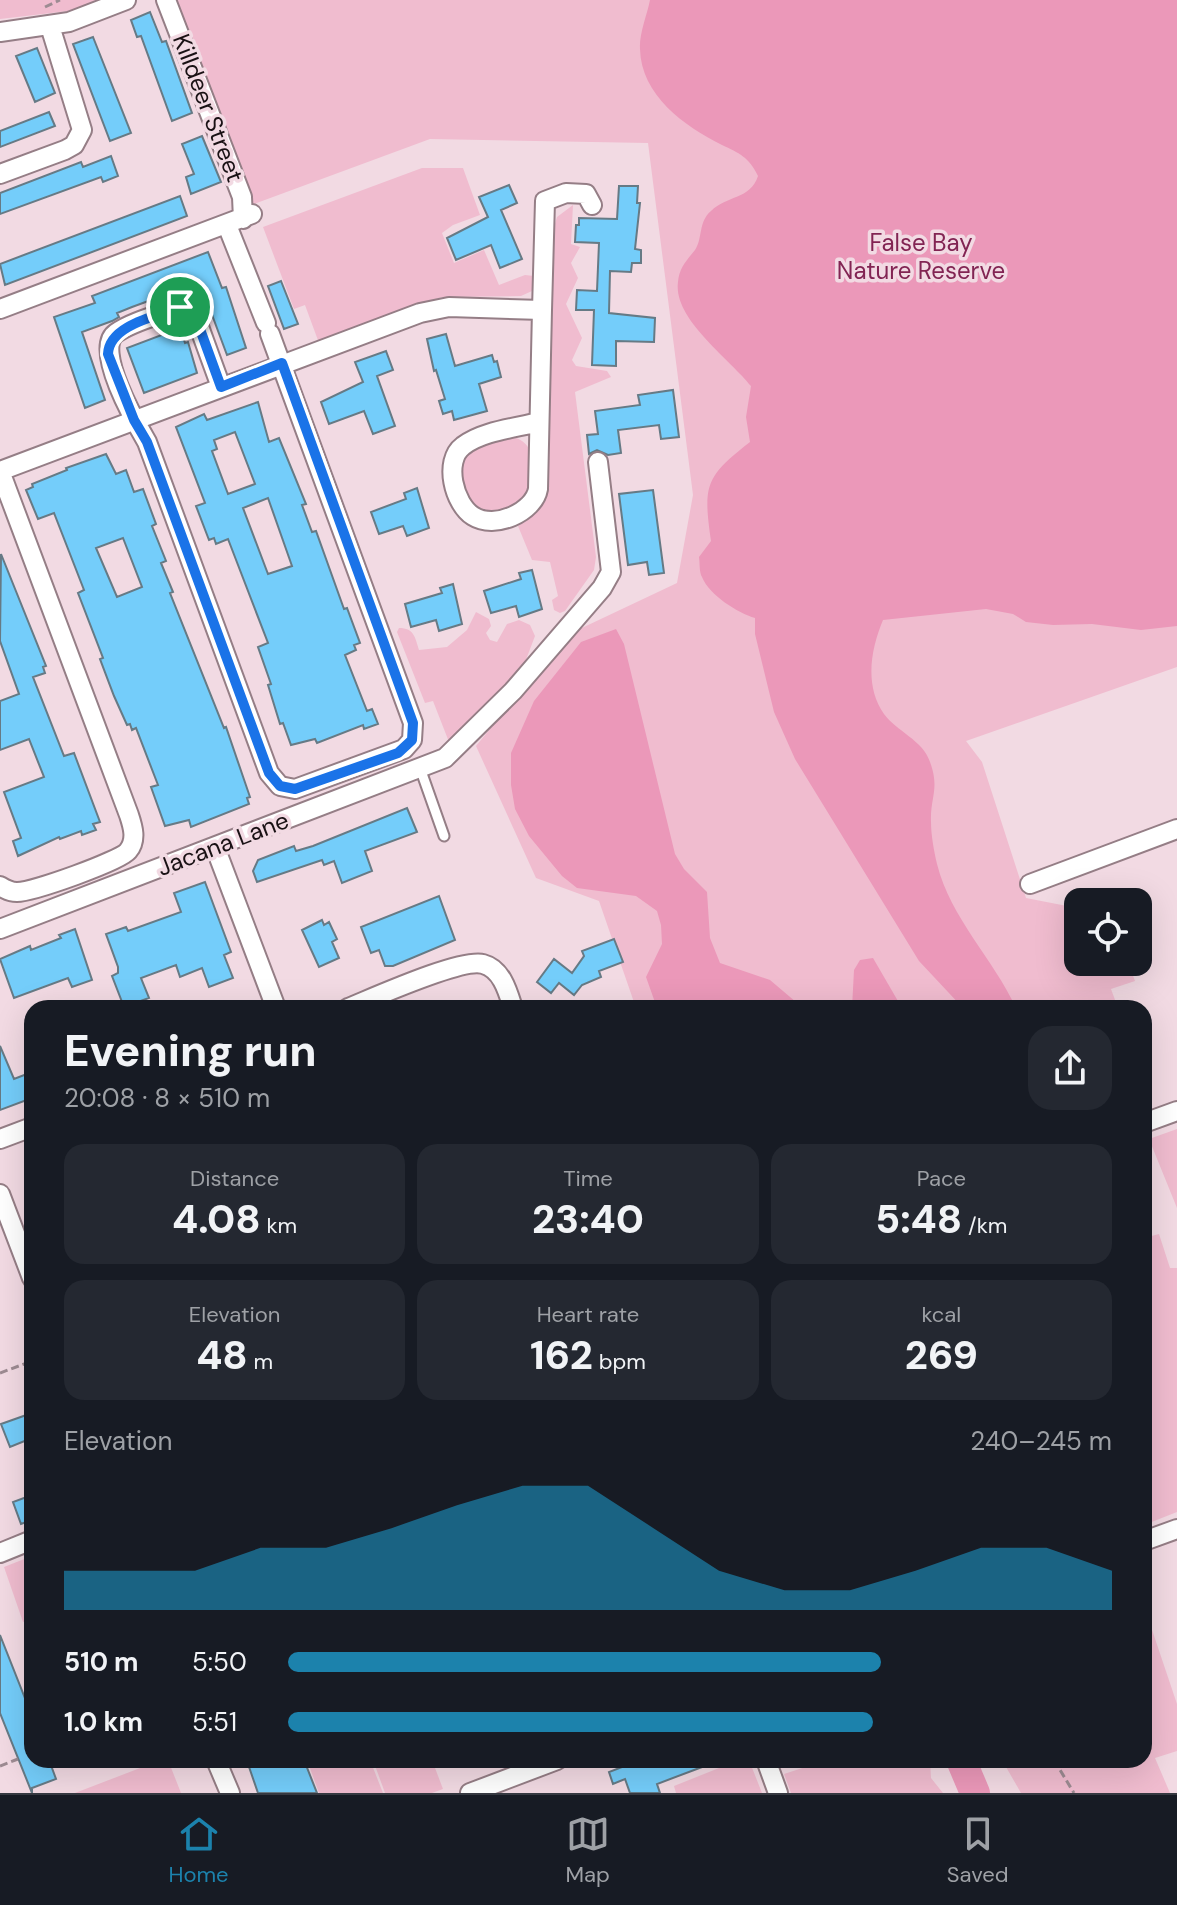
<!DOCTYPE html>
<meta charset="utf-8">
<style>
:root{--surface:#171b24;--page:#242831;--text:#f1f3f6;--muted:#9ea1a6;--line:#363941;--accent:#1c82ac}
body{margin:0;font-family:"DM Sans",sans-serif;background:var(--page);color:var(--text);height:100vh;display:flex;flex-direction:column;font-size:30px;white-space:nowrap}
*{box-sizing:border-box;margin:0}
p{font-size:26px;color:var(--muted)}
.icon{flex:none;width:44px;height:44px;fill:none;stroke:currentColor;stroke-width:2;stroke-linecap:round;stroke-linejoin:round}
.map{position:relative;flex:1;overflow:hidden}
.sheet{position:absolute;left:24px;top:1000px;width:1128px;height:768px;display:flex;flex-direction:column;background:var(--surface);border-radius:24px;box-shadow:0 8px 32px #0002}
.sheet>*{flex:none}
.controls{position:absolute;left:1064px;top:888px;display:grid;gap:16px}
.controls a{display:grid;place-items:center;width:88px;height:88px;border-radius:16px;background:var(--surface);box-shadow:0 8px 32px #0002;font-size:40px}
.pin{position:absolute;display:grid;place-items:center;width:68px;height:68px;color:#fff;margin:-34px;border:4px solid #fff;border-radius:50%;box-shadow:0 2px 8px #0007}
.round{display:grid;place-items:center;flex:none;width:84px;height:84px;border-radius:24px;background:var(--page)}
.head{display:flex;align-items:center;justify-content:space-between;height:136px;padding:0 40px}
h1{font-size:44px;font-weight:800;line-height:60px}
.stats{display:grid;grid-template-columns:repeat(3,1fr);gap:12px;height:136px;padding:8px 40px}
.stats div{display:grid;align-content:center;border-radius:20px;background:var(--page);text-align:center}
.stats b{font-size:40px;font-weight:800}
.stats small{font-size:22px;font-weight:400}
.stats p{font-size:22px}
.chart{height:224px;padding:16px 40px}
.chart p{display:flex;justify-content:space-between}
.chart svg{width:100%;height:144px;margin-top:8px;fill:var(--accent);opacity:.7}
ul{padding:0 40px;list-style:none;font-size:26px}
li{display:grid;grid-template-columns:128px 96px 1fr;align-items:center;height:60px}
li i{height:20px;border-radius:10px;background:var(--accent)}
.tab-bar{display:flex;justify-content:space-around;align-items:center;height:112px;border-top:2px solid var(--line);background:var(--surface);font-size:22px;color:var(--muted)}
.tab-bar a{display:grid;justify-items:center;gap:4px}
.tab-bar .current{color:var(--accent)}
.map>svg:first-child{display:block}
</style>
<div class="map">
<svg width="1177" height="1793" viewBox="0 0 1177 1793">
<rect width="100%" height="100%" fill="#f2dae3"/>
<!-- green -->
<path fill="#f0bccf" d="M0,0H100L68,11L0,19Z
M175,0H1177V667L966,741L982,762L1026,898L1072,907L1078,919V962H1099L1100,965L1128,962L1135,981L1111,989L1118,1008H636L599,901L536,878L476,746L567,635L677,583L693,495L648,143L430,139L251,205Z
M422,168H463L480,215L453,225L442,233L454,263L484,250L499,285L525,275L534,276L537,284L532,291L521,296L442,297L319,343L305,305L294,309L263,227Z
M573,205L571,244L580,247L571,263L578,278L566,304L582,338L572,360L576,366L607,371L611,377L575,392L596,557L594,570L565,611L560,613L554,610L552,600L558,596L550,562L532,560L518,526L537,512L545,494L550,240L557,217Z
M513,437C540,444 531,473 529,495C492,528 457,509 459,460L475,445Z
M476,612L489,619L491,626L486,633L490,640L497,642L507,624L519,620L530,625L535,636L519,678L449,742L433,701L425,703L397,632L399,628C414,628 415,637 419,650L447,647L467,630Z
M1177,1129V1208L1149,1139Z
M1159,1234L1170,1268H1177V1512L1144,1525V1238Z
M32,1556V1619L23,1622L4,1567Z
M1144,1606L1177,1704V1751L1155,1758L1170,1793H1021L1002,1760H1144Z
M161,1760H168L181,1793H75Z
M307,1760H370L383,1793H319Z
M373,1760H432L443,1789L432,1793H385Z
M739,1760H749L762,1793H676L674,1786Z
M827,1760H930L931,1778L943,1793H791L784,1774Z"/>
<!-- water -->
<path fill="#eb98b9" d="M650,0H1177V626L1141,630L1092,624L1053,625L1026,622L1013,614L986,609L883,620C871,649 864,685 884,714C896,731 923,740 930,762C940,789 930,797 931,822C931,835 934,851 937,864C951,919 993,958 1016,1008H963L919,961L795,759L774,712L755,634V618C738,613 709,595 702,577C699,572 700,563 699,557L711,541C703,485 705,477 750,442L746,417L751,386C730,359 673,319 678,282C679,268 687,260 695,250C703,238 698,222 711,211C727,195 750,200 758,176C749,157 739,153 722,145C684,126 641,95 640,49C639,34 647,15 650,0Z
M616,629L624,644L675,854L684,869L707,892L710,938L720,963L770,980L803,1008H657L646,977L662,944L661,925L657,911L636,896L577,888L562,876L529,836L515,809L511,785V753L534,701L581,642Z
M873,958L902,1008H852L854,970L860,960Z"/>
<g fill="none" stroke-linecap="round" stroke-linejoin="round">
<!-- river -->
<path stroke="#eb98b9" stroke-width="30" d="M961,1760L975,1793"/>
</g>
<!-- building -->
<path fill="#74cdfa" stroke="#667a85" stroke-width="2" fill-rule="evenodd" d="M150,12L162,42L166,41L192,113L172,121L141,36L137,37L131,20Z
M93,37L131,133L110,141L73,44Z
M37,48L55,93L35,102L16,56Z
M49,112L55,126L0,147V131Z
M202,136L221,182L191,194L186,177L194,174L182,144Z
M111,156L118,176L103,182L101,177L0,214V193L81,162L83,167Z
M509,185L517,203L501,210L522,259L500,268L491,245L456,260L447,238L488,217L479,197Z
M619,186H638L637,203H640L635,249L641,250V263H632L631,272L610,271L609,313L655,318L654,342L616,341V366L592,365L594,310H576L577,290L597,291L599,243L575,242L576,225H579V218L617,219Z
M180,196L187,216L5,285L0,264Z
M208,252L222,288L226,287L246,348L227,355L202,288L164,300L162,296L132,307L117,313L119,317L112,321L82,332L105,400L85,408L54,317L95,303L92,296Z
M281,281L298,324L284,329L268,286Z
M180,328L185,343L188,342L197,373L144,393L127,348Z
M446,334L455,366L492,355L494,362L497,361L501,377L479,384L487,411L454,420L452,411L443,414L439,401L445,399L436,370L434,371L427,339Z
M386,351L393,370L377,376L395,426L373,434L364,411L329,424L321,402L363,382L355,362Z
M673,390L679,437L661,439L659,425L618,430L621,453L608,455L597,450L589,454L587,435L598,434L595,411L640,405L638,395Z
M258,402L269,442L279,438L306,504L302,505L312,532L316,531L344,609L347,608L360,643L354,645L356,650L345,655L367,711L372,709L378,724L364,729L363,725L317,743L315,739L291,745L283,723L280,724L268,685L271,684L258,647L268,643L228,539L216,544L214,538L209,540L196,506L205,503L176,427L204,414L207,420ZM235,432L255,484L228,494L212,451L217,449L214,440ZM268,498L292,566L268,574L243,508Z
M106,454L116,474L126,470L134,492L143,489L156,524L152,526L166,561L161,563L173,592L170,593L224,728L226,727L250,797L247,798L249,804L191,827L189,820L165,826L151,787L158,785L136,728L132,730L130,724L127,725L114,696L100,659L103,658L78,593L84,590L54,513L38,519L26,490L33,487L32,484L67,470L66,468ZM123,538L142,587L117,597L96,548Z
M417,488L429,528L407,536L403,526L379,534L371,512L406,499L404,493Z
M653,490L664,573L649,575L647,562L628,565L619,494Z
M1,554L46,666L43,667L45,673L33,677L64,756L74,753L100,822L93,824L96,830L82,835L81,831L60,839L59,837L18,856L13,841L21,838L4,792L44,777L29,739L0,750V701L19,694L0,641Z
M532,570L542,609L519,617L516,606L491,613L484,591L521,579L519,573Z
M453,584L462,624L439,631L436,620L411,627L405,604L442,593L440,588Z
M407,808L417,832L365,851L372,871L342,883L334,861L324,865L322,860L257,882L253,871L258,860L294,846L296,851L313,846Z
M205,882L231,952L224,955L233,978L209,987L202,968L180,977L176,965L141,978L149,998L124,1007L112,976L118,973V967L106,934L126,927L128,931L181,912L174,893Z
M439,896L455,940L393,966H385L379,950L371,953L361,927Z
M322,920L324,925L329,922L337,939L332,942L339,958L319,967L302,930Z
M75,929L92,980L72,987L68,978L14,998L0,959L30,946L31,950L61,938L59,935Z
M614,939L623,962L599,971L601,977L582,985L574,995L559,983L551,993L537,982L554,959L572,973L584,956L582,951Z
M0,1046L14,1079L32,1072V1098L0,1110Z
M32,1413V1438L10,1447L1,1424Z
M32,1495V1520L21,1524L13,1502Z
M0,1635L32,1716V1760H49L56,1779L32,1788V1793L0,1713Z
M260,1760L262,1766L280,1760H304L317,1793H258L248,1764Z
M640,1760H717L718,1761L657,1784L660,1793H630L625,1779L613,1784L609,1772Z"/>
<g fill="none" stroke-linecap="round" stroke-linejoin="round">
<!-- service casing -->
<g stroke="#957e86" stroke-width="13">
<path id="service" d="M420,768L444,836"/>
</g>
<!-- minor casing -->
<g stroke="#957e86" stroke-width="22">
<path id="minor" d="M166,0L242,197L243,219
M0,32L69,22L126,0
M0,174L65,150L74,145L82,130L50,26
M227,225L266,323
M0,309L252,214
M542,310L545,201L566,193L586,194L592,205
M221,387L193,310L180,307C160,315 133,321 116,333C93,349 136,423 147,442L269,773L280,786L295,789L404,749L412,740L413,723L270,334
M0,471L420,313L449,307L542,310L538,489C534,512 495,530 473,516C454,504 443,461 463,446C482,431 516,428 539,422
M215,847L276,1008
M1030,884L1177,829
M0,886C6,890 10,892 17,892C33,892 120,861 128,851C137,840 133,827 129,815L0,471
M0,929L445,758L513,691L602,588L611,572L598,462
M348,1008C373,998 461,958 483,964C502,969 508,992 513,1008
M1144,1123L1177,1111
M0,1139L32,1127
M0,1194L32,1278
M1144,1541L1177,1529
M0,1553L32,1540
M216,1760L230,1793
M766,1760L778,1793
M470,1793L557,1760"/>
</g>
<!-- path -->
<path stroke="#9d8b92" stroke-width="3" stroke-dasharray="8 4" stroke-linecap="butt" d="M45,7L60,0
M0,1373L32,1361
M1054,1760L1074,1793
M0,1766L18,1759"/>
<!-- service -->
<use href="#service" stroke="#fff" stroke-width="9"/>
<!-- minor -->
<use href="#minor" stroke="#fff" stroke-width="18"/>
</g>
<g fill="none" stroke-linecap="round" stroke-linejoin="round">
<!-- route casing -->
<g stroke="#fff" stroke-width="16">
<path id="route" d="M180,307L193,310L221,387L282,363L413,723L412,740L398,753L295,789L280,786L269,773L147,442L134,420L108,354C109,325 157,316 180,307Z"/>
</g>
<!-- route -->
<use href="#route" stroke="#1a73e8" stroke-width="10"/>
</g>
<g text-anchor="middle" stroke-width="7" stroke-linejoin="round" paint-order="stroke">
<!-- street labels -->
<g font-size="24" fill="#191114" stroke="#f2dae3">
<text transform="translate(208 108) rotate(69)" y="8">Killdeer Street</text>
<text transform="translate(223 844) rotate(-21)" y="8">Jacana Lane</text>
</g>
<!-- park labels -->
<g font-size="24" fill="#822453" stroke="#f2dae3">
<text x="921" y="251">False Bay<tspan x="921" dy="28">Nature Reserve</tspan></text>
</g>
</g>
</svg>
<div class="controls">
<a><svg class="icon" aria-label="locate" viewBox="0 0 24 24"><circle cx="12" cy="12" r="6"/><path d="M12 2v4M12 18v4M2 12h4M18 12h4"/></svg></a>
</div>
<div class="pin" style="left:180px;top:307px;background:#1e9e55"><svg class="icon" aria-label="arrive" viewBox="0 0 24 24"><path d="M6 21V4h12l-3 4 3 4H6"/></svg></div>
<section class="sheet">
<div class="head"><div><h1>Evening run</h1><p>20:08 · 8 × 510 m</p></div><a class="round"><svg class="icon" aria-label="share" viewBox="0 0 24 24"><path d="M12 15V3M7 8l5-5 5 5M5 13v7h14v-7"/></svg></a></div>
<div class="stats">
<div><p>Distance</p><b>4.08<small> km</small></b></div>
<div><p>Time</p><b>23:40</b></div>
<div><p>Pace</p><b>5:48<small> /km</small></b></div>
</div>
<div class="stats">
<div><p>Elevation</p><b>48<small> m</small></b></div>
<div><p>Heart rate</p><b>162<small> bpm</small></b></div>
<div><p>kcal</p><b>269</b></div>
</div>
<div class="chart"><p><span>Elevation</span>240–245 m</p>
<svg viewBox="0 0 160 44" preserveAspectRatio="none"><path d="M0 44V32L10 32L20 32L30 25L40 25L50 19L60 12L70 6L80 6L90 19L100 32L110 38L120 38L130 32L140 25L150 25L160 32V44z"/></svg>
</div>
<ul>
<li><b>510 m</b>5:50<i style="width:72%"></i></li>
<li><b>1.0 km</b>5:51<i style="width:71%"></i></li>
</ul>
</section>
</div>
<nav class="tab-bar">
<a class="current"><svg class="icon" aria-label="home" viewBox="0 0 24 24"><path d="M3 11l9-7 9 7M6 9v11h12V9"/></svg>Home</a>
<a><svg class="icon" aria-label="map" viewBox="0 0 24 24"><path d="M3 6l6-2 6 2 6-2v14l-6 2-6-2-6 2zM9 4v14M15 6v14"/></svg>Map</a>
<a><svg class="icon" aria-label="saved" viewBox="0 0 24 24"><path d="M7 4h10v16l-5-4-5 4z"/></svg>Saved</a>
</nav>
